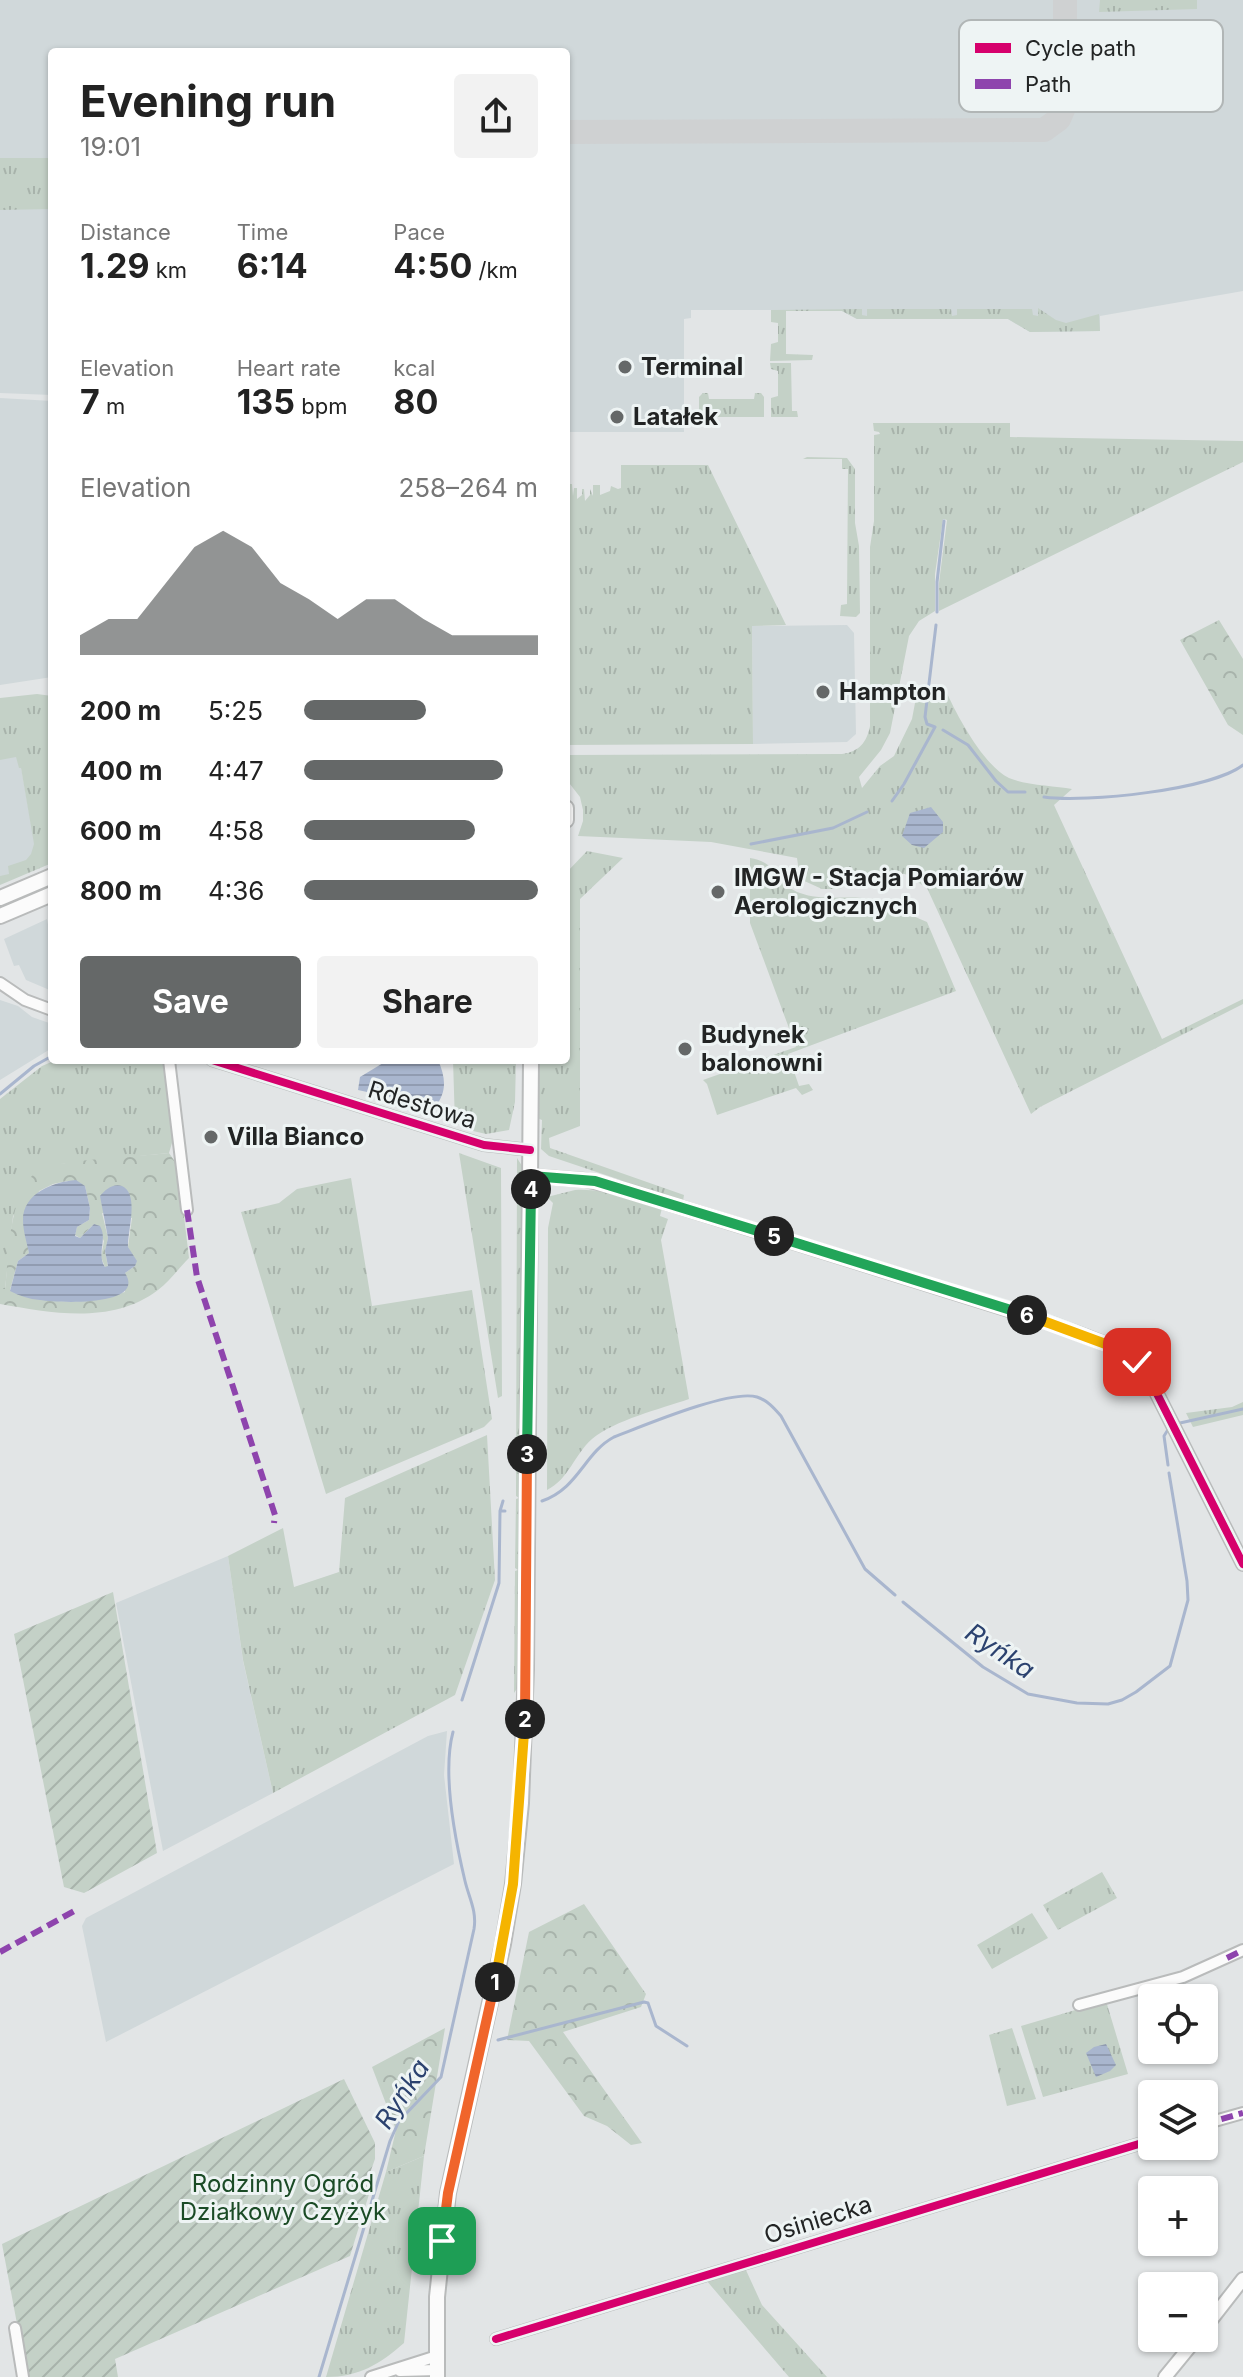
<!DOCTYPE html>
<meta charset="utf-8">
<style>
:root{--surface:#fff;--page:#f2f2f2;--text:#222;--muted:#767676;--accent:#656868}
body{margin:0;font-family:Inter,sans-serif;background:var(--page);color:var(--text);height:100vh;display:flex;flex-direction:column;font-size:30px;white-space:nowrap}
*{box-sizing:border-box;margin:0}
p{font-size:26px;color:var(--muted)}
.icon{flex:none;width:44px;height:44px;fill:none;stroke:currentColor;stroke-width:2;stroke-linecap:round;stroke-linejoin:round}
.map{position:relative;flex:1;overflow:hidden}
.panel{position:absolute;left:48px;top:48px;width:522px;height:1016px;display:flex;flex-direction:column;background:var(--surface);border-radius:8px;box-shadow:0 2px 6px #0004}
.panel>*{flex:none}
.tools{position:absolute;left:1138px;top:1984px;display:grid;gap:16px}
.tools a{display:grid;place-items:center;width:80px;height:80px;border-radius:8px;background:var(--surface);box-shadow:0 2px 6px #0004;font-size:40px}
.pin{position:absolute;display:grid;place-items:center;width:68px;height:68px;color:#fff;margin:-34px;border-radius:16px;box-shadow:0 4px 12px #0006}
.km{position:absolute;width:40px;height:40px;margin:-20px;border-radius:50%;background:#222;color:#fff;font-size:22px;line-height:40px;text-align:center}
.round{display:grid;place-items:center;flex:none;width:84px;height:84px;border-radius:8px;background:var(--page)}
.overview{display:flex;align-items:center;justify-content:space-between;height:136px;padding:0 32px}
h1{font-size:44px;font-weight:700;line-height:60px}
.stats{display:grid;grid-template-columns:repeat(3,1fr);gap:12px;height:136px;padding:8px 32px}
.stats div{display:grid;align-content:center}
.stats b{font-size:34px;font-weight:700}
.stats small{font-size:22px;font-weight:400}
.stats p{font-size:22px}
.chart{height:224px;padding:16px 32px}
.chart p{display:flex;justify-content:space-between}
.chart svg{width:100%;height:144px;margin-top:8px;fill:var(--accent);opacity:.7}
.cta{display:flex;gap:16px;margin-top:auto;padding:16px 32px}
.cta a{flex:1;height:92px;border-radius:8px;background:var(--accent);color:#fff;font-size:32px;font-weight:700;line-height:92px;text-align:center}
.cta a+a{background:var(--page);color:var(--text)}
ul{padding:0 32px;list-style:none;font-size:26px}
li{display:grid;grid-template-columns:128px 96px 1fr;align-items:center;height:60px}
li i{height:20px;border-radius:10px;background:var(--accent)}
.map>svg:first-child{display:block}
</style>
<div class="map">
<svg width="1243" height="2377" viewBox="0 0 1243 2377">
<defs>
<pattern id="grass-tufts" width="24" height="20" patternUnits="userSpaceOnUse" patternTransform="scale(2)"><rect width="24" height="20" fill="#c4d1c7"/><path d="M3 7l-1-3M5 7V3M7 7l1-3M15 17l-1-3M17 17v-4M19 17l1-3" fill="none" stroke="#a8b3ab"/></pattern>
<pattern id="forest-crowns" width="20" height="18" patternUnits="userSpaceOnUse" patternTransform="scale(2)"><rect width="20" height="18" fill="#c4d1c7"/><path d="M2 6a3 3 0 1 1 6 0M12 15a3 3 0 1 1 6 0" fill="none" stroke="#a8b3ab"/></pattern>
<pattern id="garden-furrows" width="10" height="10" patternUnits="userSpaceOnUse" patternTransform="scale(2)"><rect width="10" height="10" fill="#c4d1c7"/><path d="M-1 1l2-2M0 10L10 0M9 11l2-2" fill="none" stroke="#a8b3ab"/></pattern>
<pattern id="water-rules" width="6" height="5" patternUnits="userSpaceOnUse" patternTransform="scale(2)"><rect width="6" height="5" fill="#a9b6ce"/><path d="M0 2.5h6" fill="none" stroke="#919cb1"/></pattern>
</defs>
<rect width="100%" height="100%" fill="#e2e5e6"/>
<!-- built -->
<path fill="#d0d8da" d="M0,0H1243V291L1100,316V331L1030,332L1008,319H857L842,311H786V313L782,310H691V318L684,319V432H566V52H52V395L0,393Z
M0,398L52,401V677L0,685Z
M847,625L854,633L856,734L847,742L753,744L752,626Z
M18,750L38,863L0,879V752Z
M47,919L52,946V991L26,980L19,965L14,966L4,939Z
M0,1000L18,1006L32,1017L52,1024V1048L0,1080Z
M228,1556L243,1661L273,1793L163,1851L116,1603Z
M447,1731L444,1775L454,1864L106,2042L82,1926L86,1918L428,1736Z"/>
<!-- grass -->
<path fill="url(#grass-tufts)" d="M1100,0H1197V9L1099,12Z
M0,158H52V209L0,210Z
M1038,308L1056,320L1066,323L1099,314L1100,331L1030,332L1008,319H857L842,311H786V354L813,355L812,360L770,361L771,344L778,342V323L771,322V310L862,309V315L867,316V309H951L952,316L957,315V309H1032L1033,315L1038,316Z
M770,363H791L792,411H797L798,417H771V398L778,396V371L771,369Z
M703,393H708L709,399H754L755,393H761L764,397V417H699V397Z
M873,423H1010V437L1243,441V462L939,611V583L947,520L943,519L935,574V611L919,621L909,636L890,733L881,750L859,777L862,788L880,766L894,756L912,719L918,687L946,691C957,716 984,766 1009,778C1025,785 1055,786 1072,789L1054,805L1162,1039L1243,999V1004L1040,1107L1031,1114L927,888L905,874H863L840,889H822L800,879L797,858L711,842L578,836L583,821V810L580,797L566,779V755L842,754C859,752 867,742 870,726V547L874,521V435L880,434L879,432L874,431Z
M807,457L847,458L855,469V523L859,546L860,613L856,617L840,616L841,605L847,604L848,469H842V459H803Z
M621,465H708L786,625L752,626L753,744L566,745V491L567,505L570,506V484H572L573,496L574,488H577V499L582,495V489H584L585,501L590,495V489L593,496V485H600V495L610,491L611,486L618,489L621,488Z
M37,694L52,696V863L0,885V876L9,874L8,866L26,860L31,854L34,844L21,768H19L16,757L0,760V698Z
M587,851L623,858L580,899V1126L549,1138L550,1148L684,1195L683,1201L549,1156L541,1149L542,1120L537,1118V1060H566V873Z
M750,858C778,862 777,885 800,893C824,902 851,894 875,900C892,904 910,915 927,922L956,991L788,1054L799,1086L809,1084L813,1090L802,1095L796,1088L717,1115L707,1084L703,1080L796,1047L750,923Z
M56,1060H165L174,1136L169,1153L61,1164L13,1216L5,1289H0V1099L42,1066Z
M453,1060H516L515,1102L509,1130L486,1134L469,1130V1122L465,1121V1126L455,1124Z
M459,1153L501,1168L502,1396L498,1398Z
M517,1158L524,1169L520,1684L514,1693L515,1571L518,1570L515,1568L516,1499L519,1498L516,1496Z
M351,1178L372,1306L472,1290L492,1419L484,1427L326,1494L241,1212L279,1203L297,1189Z
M575,1190C604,1188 635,1200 662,1208L660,1216L668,1219L661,1240L689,1399C660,1409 615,1420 592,1439C574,1455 569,1479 547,1490L548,1228L553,1203L547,1197Z
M1243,1402V1415L1193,1427L1186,1413L1232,1407Z
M487,1435L495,1580L455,1695L273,1793L243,1660L228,1556L283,1528L294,1587L339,1572L345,1498Z
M1102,1872L1117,1898L1058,1930L1043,1905Z
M1032,1913L1048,1938L992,1969L977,1945Z
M1106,2001L1128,2074L1043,2097L1021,2026Z
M1012,2028L1036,2099L1007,2106L989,2035Z
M424,2156L404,2343C380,2364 359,2377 326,2377L386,2172Z
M745,2268L762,2305L827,2377H789L706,2280Z"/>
<!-- forest -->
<path fill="url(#forest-crowns)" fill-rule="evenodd" d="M1219,620L1243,659V735L1228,725L1180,640Z
M169,1153L178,1166L189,1258C179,1268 170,1281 158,1290C112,1325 52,1313 0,1304V1289H5C9,1257 8,1187 41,1169C58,1160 144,1156 169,1153ZM67,1181L85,1186L90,1208L89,1220L77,1227L75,1235L80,1238L94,1224L104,1241L101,1257L105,1267H108L105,1251L108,1238L102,1213L132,1218L128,1247L135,1266L125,1273V1292C81,1305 53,1305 10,1290L18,1261L29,1253L27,1242L39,1191L53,1184Z
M584,1904L646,1994L641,2007L563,2032L642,2143L631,2145L607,2126L584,2116L529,2041L507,2040L529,1932Z
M445,2028L424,2156L386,2172L396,2130L372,2067Z"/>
<!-- garden -->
<path fill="url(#garden-furrows)" d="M113,1592L157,1853L84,1893L64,1887L14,1634Z
M344,2079L375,2143V2159L366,2184L370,2191L350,2256L115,2359L118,2377H27L2,2244Z"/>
<!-- water -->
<path fill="url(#water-rules)" d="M931,807L943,822V832L924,848L912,845L902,836L910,813Z
M388,1060H438C446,1078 447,1092 435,1107L358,1090L360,1077Z
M76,1180L85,1186L90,1208L89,1220L77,1227L75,1236L80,1238L94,1224L100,1226C108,1240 96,1253 105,1267L108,1266L105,1251L108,1238L100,1196C105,1190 113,1183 122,1186C140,1194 127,1233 128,1247L137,1261L135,1266L125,1273C147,1307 58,1303 40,1300C29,1299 20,1296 10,1291L18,1261L29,1253C27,1243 23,1231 23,1220C23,1193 53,1182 76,1180Z
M1106,2044L1116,2065L1110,2071L1096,2077L1086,2053L1094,2047Z"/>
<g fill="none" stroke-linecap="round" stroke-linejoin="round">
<!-- stream -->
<path stroke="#a9b6ce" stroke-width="3" d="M937,612V582L944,521
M943,730L968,745L996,781L1008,792H1025
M1044,797C1085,803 1211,790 1243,765
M892,801L904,784L935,727L927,724L925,717L936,625
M751,844L833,828L867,812
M0,1094L34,1066L52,1056
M1180,1423L1243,1409
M1168,1465L1164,1436L1169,1428
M542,1501C579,1488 584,1453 614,1437C643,1426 730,1389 757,1397C767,1400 774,1408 781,1416L865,1569L895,1595
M500,1511L503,1501
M903,1602L983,1667L1028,1694L1077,1703L1108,1704L1122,1700L1136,1692L1170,1666L1188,1600L1187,1581L1169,1473
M462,1700L499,1583L500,1511H505
M498,2040L644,2002L648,2003L656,2026L687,2046
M319,2377L390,2141L399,2121L441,2077L474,1929C477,1911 469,1898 465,1881C455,1839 442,1773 453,1732"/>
<!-- taxiway -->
<path stroke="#cfd1d2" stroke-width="24" d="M566,132L1044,130L1059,119L1065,105V0"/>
<!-- minor casing -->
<g stroke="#b9bbbb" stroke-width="14">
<path id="minor" d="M0,983L25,1000L52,1010
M169,1060L187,1210
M212,1060L484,1145L530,1150
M1079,2005L1183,1977L1243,1950
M1204,2124L1243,2113
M15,2328L23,2377
M496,2339L1152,2140
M400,2371L437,2370
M371,2377L437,2356"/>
</g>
<!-- tertiary casing -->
<g stroke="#b9bbbb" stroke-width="16">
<path id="tertiary" d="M531,1176L585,1180L619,1188L1054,1324L1111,1346L1137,1362L1146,1372L1243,1564
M1204,2329L1243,2279
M1165,2377L1197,2338"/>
</g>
<!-- secondary casing -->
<g stroke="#b9bbbb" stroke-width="18">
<path id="secondary" d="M566,808V820
M0,898L52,876
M0,916L52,894
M437,2377V2297L448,2193L503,1944L513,1884L521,1803L526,1669L531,1060"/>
</g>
<!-- minor -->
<use href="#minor" stroke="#fbfbfb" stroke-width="10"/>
<!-- tertiary -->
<use href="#tertiary" stroke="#fbfbfb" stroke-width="12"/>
<!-- secondary -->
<use href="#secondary" stroke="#fbfbfb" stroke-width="14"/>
<!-- quiet -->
<path stroke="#8e44ad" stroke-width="6" stroke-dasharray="12 6" stroke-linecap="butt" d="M187,1210L197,1277L275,1515L274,1523
M0,1952L78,1909
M1227,1958L1243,1950
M1204,2124L1243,2113"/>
<!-- cycleway casing -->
<g stroke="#eef4f4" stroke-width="13">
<path id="cycleway" d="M212,1060L484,1145L530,1150
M585,1180L619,1188C705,1214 790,1242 875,1268C938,1287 1107,1327 1146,1372L1243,1564
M496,2339L1152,2140"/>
</g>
<!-- cycleway -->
<use href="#cycleway" stroke="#d6006c" stroke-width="8"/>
</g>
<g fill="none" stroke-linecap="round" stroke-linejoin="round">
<!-- split-1 casing -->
<g stroke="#fff" stroke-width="16">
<path id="split-1" d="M442,2241L448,2193L495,1982"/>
</g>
<!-- split-2 casing -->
<g stroke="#fff" stroke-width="16">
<path id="split-2" d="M495,1982L513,1884L525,1719"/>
</g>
<!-- split-3 casing -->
<g stroke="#fff" stroke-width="16">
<path id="split-3" d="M525,1719L527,1454"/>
</g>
<!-- split-4 casing -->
<g stroke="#fff" stroke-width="16">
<path id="split-4" d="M527,1454L531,1189"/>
</g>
<!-- split-5 casing -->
<g stroke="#fff" stroke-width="16">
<path id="split-5" d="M531,1189V1176L595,1181L774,1236"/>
</g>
<!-- split-6 casing -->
<g stroke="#fff" stroke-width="16">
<path id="split-6" d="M774,1236L1027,1315"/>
</g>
<!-- split-7 casing -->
<g stroke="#fff" stroke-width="16">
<path id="split-7" d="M1027,1315L1111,1346L1137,1362"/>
</g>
<!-- split-1 -->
<use href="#split-1" stroke="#f0652b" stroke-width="10"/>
<!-- split-2 -->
<use href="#split-2" stroke="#f5b400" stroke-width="10"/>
<!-- split-3 -->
<use href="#split-3" stroke="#f0652b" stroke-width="10"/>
<!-- split-4 -->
<use href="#split-4" stroke="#22a559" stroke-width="10"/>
<!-- split-5 -->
<use href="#split-5" stroke="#22a559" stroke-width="10"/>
<!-- split-6 -->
<use href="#split-6" stroke="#22a559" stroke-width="10"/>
<!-- split-7 -->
<use href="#split-7" stroke="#f5b400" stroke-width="10"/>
</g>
<!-- markers -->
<g fill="#656868" stroke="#eef4f4" stroke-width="3">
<circle cx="625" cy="367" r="8"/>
<circle cx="617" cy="417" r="8"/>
<circle cx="823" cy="692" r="8"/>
<circle cx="718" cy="892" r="8"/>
<circle cx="685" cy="1049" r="8"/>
<circle cx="211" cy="1137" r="8"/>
</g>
<g text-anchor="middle" stroke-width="6" stroke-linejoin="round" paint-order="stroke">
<!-- poi labels -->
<g font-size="24" font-weight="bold" fill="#222424" stroke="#eef4f4" text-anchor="start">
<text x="641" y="375">Terminal</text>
<text x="633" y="425">Latałek</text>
<text x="839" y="700">Hampton</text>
<text x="734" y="886">IMGW - Stacja Pomiarów<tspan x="734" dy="28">Aerologicznych</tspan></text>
<text x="701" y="1043">Budynek<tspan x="701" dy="28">balonowni</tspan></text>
<text x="227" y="1145">Villa Bianco</text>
</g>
<!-- street labels -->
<g font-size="24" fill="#222424" stroke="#eef4f4">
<text transform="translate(422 1105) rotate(17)" y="8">Rdestowa</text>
<text transform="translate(818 2220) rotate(-17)" y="8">Osiniecka</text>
</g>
<!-- park labels -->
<g font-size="24" fill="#1b4b26" stroke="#eef4f4">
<text x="283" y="2192">Rodzinny Ogród<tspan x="283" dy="28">Działkowy Czyżyk</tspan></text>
</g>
<!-- water labels -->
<g font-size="26" font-style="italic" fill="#2b426f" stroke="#eef4f4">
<text transform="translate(1000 1651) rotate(34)" y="9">Ryńka</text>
<text transform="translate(402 2094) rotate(-57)" y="9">Ryńka</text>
</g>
</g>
<!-- legend -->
<rect x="959" y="20" width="264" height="92" rx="12" fill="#eef4f4" stroke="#b1b6b6" stroke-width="2"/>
<rect x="975" y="43" width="36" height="10" fill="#d6006c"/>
<rect x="975" y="79" width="36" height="10" fill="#8e44ad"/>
<g font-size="22" fill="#222424">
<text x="1025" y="56">Cycle path</text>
<text x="1025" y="92">Path</text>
</g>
</svg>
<div class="tools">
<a><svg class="icon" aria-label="locate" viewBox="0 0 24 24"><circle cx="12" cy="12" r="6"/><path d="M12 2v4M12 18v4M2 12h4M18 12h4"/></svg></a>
<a><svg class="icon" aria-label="layers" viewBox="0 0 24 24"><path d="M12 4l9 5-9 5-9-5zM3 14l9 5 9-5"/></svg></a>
<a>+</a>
<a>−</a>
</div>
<div class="pin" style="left:442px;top:2241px;background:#1e9e55"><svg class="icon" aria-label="arrive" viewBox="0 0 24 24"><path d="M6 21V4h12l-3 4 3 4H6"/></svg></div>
<div class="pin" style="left:1137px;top:1362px;background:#d93025"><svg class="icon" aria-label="check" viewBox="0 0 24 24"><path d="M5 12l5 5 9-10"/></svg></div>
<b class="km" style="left:495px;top:1982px">1</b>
<b class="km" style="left:525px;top:1719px">2</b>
<b class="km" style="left:527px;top:1454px">3</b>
<b class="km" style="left:531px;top:1189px">4</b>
<b class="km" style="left:774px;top:1236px">5</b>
<b class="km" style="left:1027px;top:1315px">6</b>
<section class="panel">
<div class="overview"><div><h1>Evening run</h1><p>19:01</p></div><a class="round"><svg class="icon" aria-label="share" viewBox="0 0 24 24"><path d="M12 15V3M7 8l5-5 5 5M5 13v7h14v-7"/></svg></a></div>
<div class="stats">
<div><p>Distance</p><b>1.29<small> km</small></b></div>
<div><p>Time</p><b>6:14</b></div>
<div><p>Pace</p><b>4:50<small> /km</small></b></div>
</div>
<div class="stats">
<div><p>Elevation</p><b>7<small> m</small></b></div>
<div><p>Heart rate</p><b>135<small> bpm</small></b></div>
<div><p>kcal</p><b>80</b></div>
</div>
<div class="chart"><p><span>Elevation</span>258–264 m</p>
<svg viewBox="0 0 160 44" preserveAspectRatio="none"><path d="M0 44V38L10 33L20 33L30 22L40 11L50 6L60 11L70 22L80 27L90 33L100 27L110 27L120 33L130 38L140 38L150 38L160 38V44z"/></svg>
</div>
<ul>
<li><b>200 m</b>5:25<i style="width:52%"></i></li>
<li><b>400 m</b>4:47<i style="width:85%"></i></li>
<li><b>600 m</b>4:58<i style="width:73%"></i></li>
<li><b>800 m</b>4:36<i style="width:100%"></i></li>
</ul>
<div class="cta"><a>Save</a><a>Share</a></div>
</section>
</div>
